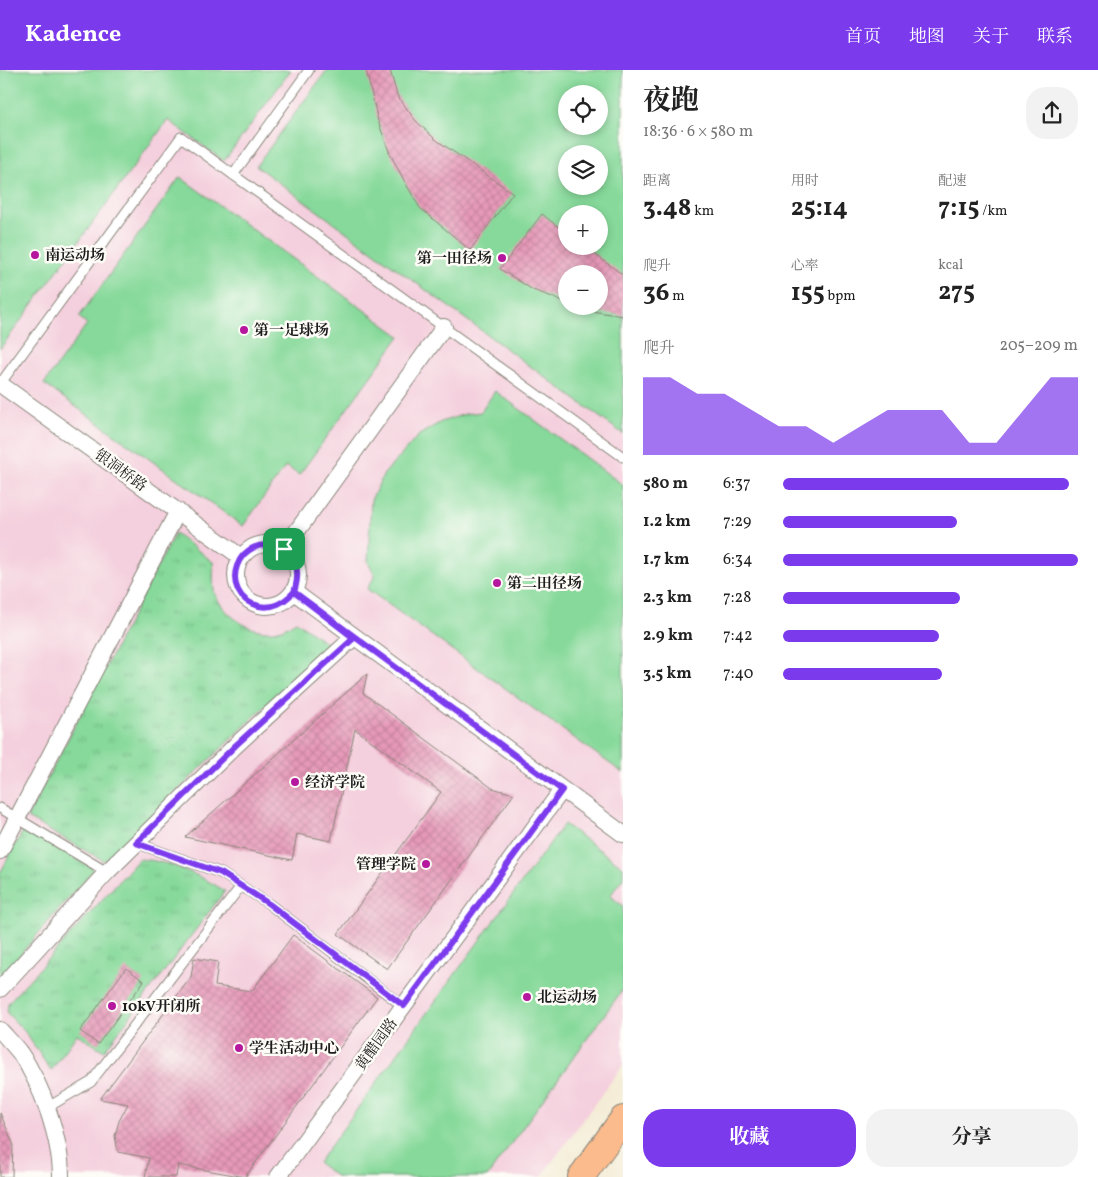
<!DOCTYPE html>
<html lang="zh">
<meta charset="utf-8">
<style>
:root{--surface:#fff;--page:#f2f2f2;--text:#222;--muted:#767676;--accent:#7c3aed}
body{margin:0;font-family:Vollkorn,"Noto Serif SC",serif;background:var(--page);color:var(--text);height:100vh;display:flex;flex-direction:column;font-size:19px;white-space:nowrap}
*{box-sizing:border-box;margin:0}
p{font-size:16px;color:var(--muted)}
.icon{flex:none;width:28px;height:28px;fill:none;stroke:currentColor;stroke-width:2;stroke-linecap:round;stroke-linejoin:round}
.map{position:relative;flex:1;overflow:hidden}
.sheet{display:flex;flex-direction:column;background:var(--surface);width:475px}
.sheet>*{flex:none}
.buttons{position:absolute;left:558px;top:15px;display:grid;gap:10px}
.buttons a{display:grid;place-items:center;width:50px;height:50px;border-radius:50%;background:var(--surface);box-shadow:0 2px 8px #0003;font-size:25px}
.pin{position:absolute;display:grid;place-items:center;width:42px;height:42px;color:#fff;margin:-21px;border-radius:10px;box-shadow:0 2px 8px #0006}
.round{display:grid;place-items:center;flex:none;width:52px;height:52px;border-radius:20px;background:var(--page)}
.head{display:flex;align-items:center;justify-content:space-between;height:85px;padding:0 20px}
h1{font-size:28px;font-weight:700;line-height:38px}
.metrics{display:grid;grid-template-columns:repeat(3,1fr);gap:8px;height:85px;padding:5px 20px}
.metrics div{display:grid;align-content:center}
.metrics b{font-size:25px;font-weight:700}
.metrics small{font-size:14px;font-weight:400}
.metrics p{font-size:14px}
.chart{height:140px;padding:10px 20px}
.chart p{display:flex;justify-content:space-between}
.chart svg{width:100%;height:90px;margin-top:5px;fill:var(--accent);opacity:.7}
.cta{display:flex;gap:10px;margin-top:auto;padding:10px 20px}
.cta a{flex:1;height:58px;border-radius:20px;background:var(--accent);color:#fff;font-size:20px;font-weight:700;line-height:58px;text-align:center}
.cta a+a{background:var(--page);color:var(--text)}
ul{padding:0 20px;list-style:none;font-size:16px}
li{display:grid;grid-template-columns:80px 60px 1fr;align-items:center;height:38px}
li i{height:12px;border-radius:6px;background:var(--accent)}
header{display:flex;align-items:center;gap:30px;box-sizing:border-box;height:70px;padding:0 25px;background:var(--accent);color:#fff}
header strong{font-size:24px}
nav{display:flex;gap:28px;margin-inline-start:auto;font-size:18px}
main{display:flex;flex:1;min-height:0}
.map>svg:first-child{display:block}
</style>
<header>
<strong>Kadence</strong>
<nav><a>首页</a><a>地图</a><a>关于</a><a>联系</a></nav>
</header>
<main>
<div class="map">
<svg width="623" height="1107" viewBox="0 0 623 1107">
<defs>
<pattern id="grass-tufts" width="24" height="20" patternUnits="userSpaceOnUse" patternTransform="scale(1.25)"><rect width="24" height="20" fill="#86d99a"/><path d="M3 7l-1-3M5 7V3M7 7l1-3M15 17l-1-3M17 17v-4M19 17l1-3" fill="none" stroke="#73ba84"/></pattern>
<pattern id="building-cross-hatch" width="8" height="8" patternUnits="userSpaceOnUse" patternTransform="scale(1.25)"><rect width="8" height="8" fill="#e699b8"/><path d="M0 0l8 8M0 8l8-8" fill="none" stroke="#c5839e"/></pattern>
</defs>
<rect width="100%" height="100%" fill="#fdfcf7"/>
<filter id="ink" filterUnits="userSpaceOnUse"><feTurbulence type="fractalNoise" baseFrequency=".02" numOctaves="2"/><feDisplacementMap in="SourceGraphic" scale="10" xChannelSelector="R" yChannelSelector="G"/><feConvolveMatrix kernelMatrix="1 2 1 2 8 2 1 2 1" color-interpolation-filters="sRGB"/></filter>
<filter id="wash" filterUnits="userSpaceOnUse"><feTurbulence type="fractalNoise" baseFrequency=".0096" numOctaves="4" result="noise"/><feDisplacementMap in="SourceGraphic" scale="20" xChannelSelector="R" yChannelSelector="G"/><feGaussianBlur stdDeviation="1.12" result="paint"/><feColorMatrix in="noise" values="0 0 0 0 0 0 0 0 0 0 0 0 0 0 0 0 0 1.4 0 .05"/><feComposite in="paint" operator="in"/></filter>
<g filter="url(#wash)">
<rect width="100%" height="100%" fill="#f4ecd6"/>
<!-- built -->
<path fill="#f4cfdd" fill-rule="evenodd" d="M0,0H623V995L541,1107H0ZM566,24H599V56H566ZM566,84H599V116H566ZM566,144H599V176H566ZM566,204H599V236H566Z"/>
<!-- grass -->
<path fill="url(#grass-tufts)" stroke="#517a5b" d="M175,463L213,492C214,502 212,515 215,524C225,548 257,568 282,559C287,557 292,553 296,551L329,575L104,791L27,748Z
M24,759L94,799L0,908V803Z
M139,789C170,791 199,805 225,821L104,981L77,964L51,1001L25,962L7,943L8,933Z"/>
<!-- pitch -->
<path fill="#86d99a" stroke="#517a5b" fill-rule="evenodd" d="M0,0H291L224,91L168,50L0,279Z
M327,0H623V364L256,96ZM566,24H599V56H566ZM566,84H599V116H566ZM566,144H599V176H566ZM566,204H599V236H566Z
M180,107L400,266L299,405L286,396L243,456L44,314L87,254L79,247Z
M495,321L623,415V703L367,519L375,506L368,492L371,430L384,404L419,365L441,352L465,344L481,342Z
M564,754L623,797V808L610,826L623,836V919L487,1107H337L318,1093Z"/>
<g id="blocks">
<!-- building -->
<path fill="url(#building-cross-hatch)" d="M366,0H390L397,25L415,50L435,69L513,123L470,180L420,138L406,114L390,84L378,51Z
M542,144L566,163V176H584L623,205V246L591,241L577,236H599V204H566V232L533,220L500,199Z
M367,604L363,623L492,718L514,724L387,899L338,864L441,722L355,659L331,771L297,764L292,790L185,767Z
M293,865L377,927L245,1107L178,1095L176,1107H145L149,1088L118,1082L115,1066L119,1051L128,1034L100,1029L191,907L194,888L218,892L215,916L252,921Z
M126,898L144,911L98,974L80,961Z
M0,1043L13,1073L12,1107H0Z"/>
</g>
</g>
<g filter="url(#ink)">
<use href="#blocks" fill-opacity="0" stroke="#888479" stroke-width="1"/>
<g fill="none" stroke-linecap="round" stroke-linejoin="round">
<!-- lane casing -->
<g stroke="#888479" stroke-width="11">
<path id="lane" d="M233,105L309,0
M0,314L181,67L623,387
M0,738L107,802
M136,773L221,803L269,834L403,936
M48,1037L91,1012L241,816"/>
</g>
<!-- street casing -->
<g stroke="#888479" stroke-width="18">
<path id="street" d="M0,314L241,487
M236 505a31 31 0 1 1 62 0a31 31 0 1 1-62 0Z
M284,479L444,257
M294,522L623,764
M0,781L178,441
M0,919L107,802L236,675L354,567
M0,960C7,968 14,975 20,983C42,1014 61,1070 61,1107
M278,1107L562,720"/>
</g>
<!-- primary casing -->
<g stroke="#888479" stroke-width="28">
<path id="primary" d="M581,1107L623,1049"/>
</g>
<!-- lane -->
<use href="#lane" stroke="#fff" stroke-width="9"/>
<!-- street -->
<use href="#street" stroke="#fff" stroke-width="16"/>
<!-- primary -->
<use href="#primary" stroke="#fbbb8c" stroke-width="26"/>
</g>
</g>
<g fill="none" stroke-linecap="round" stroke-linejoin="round" filter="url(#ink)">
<!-- route casing -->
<g stroke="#fff" stroke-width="10">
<path id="route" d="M284,479C298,492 300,504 294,522L354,568L236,675L136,773L221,803L269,834L404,936L562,720L294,522C284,532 274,539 259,536C216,526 235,458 284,479"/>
</g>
<!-- route -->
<use href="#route" stroke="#7c3aed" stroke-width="6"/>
</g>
<!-- markers -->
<g fill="#b5179e" stroke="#fdfcf7" stroke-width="2">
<circle cx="35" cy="185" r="5"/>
<circle cx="502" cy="188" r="5"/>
<circle cx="244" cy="260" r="5"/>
<circle cx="497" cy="513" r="5"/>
<circle cx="295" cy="712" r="5"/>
<circle cx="426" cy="794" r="5"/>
<circle cx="527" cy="927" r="5"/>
<circle cx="112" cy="936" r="5"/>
<circle cx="239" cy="978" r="5"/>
</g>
<g text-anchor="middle" stroke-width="5" stroke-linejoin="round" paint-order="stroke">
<!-- poi labels -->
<g font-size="15" font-weight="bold" fill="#1c1c1c" stroke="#fdfcf7" text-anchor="start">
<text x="45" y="190">南运动场</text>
<text x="492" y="193" text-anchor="end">第一田径场</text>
<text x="254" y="265">第一足球场</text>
<text x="507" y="518">第二田径场</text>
<text x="305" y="717">经济学院</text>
<text x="416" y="799" text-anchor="end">管理学院</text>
<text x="537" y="932">北运动场</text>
<text x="122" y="941">10kV开闭所</text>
<text x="249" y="983">学生活动中心</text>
</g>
<!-- street labels -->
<g font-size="15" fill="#1c1c1c" stroke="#fdfcf7">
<text transform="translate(121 400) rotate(36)" y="5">银洞桥路</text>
<text transform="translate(376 974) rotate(-54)" y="5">黄醋园路</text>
</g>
</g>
</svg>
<div class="buttons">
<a><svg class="icon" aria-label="locate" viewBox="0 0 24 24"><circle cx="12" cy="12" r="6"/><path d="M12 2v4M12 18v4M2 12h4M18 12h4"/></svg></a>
<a><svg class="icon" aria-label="layers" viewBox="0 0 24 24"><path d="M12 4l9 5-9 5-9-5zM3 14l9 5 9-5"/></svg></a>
<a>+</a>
<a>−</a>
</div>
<div class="pin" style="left:284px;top:479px;background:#1e9e55"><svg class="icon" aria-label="arrive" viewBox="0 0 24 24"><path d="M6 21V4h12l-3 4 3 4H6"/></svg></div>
</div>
<section class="sheet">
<div class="head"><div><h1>夜跑</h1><p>18:36 · 6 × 580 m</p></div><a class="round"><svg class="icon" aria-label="share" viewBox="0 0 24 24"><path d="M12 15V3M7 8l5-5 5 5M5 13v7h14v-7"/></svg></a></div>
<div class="metrics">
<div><p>距离</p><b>3.48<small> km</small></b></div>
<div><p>用时</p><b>25:14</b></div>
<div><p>配速</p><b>7:15<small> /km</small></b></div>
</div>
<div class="metrics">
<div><p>爬升</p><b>36<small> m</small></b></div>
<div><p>心率</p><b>155<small> bpm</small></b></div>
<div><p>kcal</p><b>275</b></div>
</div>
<div class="chart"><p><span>爬升</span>205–209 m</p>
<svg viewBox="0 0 160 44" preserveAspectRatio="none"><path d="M0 44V6L10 6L20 14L30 14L40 22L50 30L60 30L70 38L80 30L90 22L100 22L110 22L120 38L130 38L140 22L150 6L160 6V44z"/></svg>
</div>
<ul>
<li><b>580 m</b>6:37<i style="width:97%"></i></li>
<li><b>1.2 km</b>7:29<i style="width:59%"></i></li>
<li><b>1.7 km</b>6:34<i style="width:100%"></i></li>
<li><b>2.3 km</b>7:28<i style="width:60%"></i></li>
<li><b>2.9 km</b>7:42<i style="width:53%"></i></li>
<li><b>3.5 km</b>7:40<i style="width:54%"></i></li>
</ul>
<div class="cta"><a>收藏</a><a>分享</a></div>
</section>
</main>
